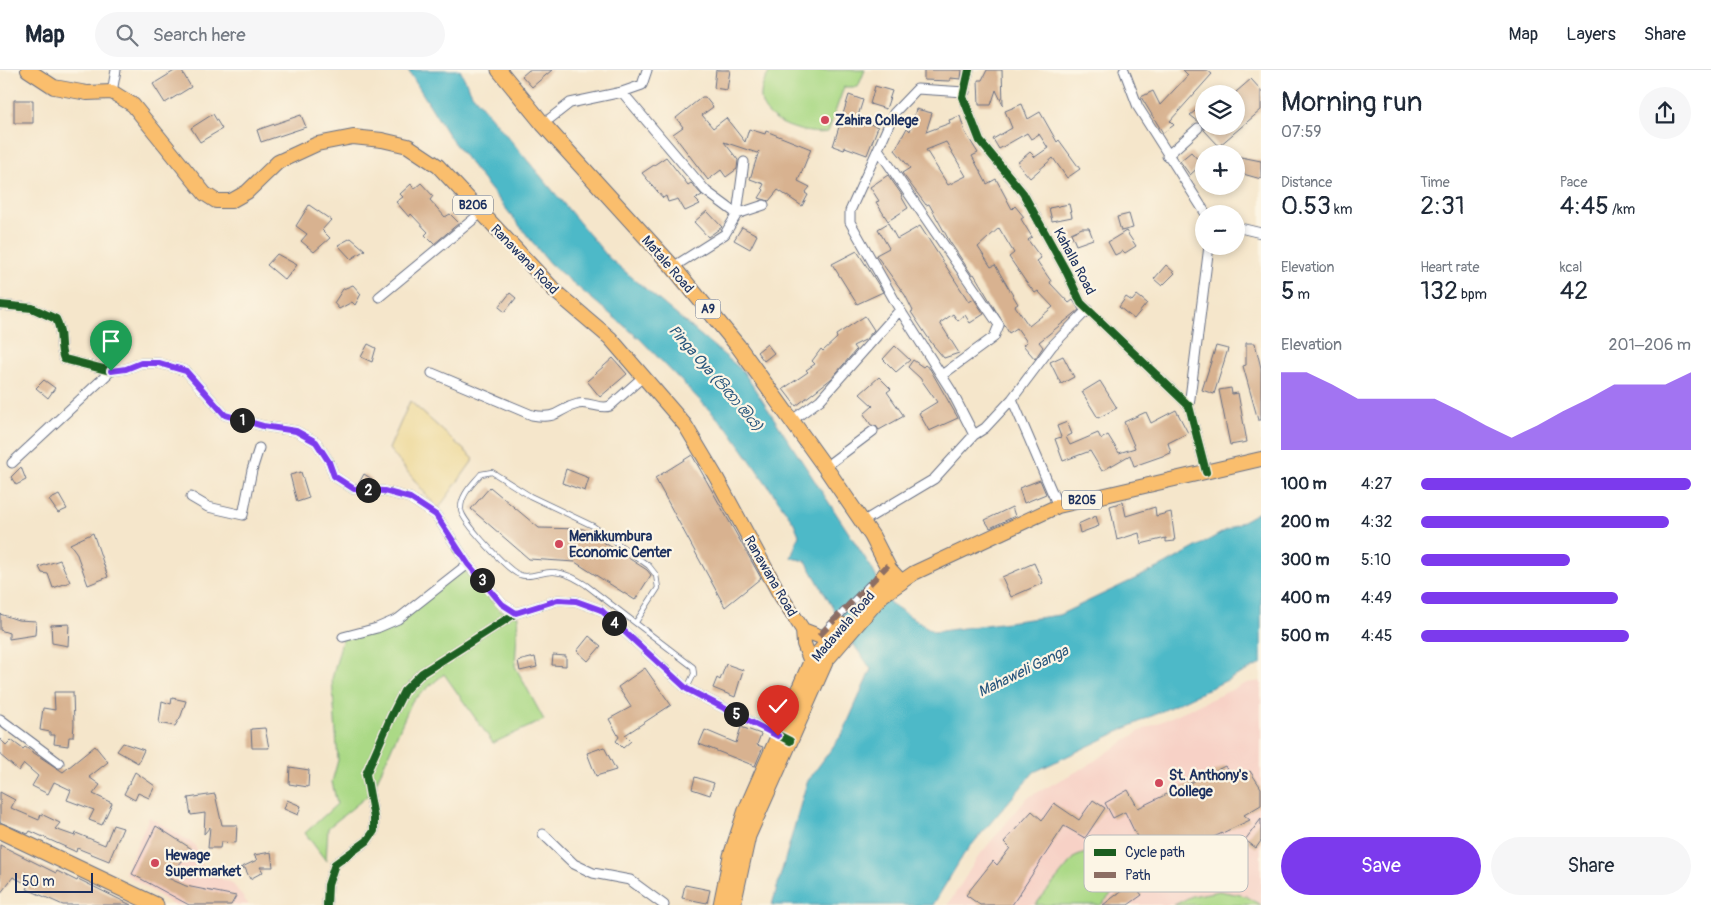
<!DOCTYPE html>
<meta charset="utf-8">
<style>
:root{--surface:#fff;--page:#f6f6f7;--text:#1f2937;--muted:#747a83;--line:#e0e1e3;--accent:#7c3aed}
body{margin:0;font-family:Pangolin,"Noto Sans Sinhala",sans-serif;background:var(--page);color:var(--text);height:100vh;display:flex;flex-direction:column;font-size:19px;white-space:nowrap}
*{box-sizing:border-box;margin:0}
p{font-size:16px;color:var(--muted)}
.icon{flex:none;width:28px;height:28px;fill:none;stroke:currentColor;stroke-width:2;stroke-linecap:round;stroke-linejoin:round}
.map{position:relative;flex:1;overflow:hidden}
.details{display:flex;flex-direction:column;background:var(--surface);width:450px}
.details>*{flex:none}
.buttons{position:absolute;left:1195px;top:15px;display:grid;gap:10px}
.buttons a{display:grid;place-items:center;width:50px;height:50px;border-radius:50%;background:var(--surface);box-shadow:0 2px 8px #0003;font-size:25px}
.scale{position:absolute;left:15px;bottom:12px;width:78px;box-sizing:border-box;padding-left:5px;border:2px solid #1b2f5e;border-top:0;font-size:14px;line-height:18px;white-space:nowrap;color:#1b2f5e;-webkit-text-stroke:4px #fcf5e5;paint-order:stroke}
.pin{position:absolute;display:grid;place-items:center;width:42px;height:42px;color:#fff;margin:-51px -21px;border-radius:50% 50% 50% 0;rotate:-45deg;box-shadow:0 0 5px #0007}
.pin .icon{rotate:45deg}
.km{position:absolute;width:25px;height:25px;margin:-12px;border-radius:50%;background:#222;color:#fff;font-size:14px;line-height:25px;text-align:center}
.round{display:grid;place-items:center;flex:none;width:52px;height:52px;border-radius:26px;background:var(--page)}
.overview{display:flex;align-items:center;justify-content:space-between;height:85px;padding:0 20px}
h1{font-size:28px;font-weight:600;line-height:38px}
.stats{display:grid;grid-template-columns:repeat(3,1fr);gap:8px;height:85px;padding:5px 20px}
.stats div{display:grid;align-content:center}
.stats b{font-size:25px;font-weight:600}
.stats small{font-size:14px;font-weight:400}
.stats p{font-size:14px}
.chart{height:140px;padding:10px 20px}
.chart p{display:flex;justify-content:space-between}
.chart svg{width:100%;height:90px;margin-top:5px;fill:var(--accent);opacity:.7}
.action{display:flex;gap:10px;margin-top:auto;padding:10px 20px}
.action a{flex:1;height:58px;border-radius:30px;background:var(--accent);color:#fff;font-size:20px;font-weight:600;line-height:58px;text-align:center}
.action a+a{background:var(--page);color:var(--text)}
ul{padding:0 20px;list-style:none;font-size:16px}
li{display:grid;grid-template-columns:80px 60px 1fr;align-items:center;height:38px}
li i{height:12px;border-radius:6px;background:var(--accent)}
header{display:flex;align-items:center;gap:30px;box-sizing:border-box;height:70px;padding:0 25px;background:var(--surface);border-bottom:1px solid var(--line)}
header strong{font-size:24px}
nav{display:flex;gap:28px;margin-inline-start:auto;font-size:18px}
.search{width:350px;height:45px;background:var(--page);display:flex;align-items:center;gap:12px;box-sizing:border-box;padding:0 18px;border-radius:28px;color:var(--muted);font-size:19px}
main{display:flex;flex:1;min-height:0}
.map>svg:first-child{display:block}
</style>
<header>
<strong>Map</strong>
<div class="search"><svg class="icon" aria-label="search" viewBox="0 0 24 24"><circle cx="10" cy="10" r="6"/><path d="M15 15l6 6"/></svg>Search here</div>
<nav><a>Map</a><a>Layers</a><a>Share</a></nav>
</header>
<main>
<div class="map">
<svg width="1261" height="835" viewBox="0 0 1261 835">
<rect width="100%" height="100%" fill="#fcf5e5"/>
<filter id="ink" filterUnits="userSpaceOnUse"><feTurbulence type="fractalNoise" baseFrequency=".02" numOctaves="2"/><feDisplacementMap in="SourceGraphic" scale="10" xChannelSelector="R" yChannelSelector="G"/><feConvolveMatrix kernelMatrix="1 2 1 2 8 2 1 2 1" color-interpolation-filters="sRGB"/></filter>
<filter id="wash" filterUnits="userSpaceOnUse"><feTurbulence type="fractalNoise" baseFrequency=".0096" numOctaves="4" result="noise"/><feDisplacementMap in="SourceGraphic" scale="20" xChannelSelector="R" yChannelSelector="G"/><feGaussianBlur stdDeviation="1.12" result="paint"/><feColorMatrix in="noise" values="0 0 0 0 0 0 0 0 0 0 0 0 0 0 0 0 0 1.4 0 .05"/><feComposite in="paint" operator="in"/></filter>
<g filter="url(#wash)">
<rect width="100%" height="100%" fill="#f5e6cb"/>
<!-- built -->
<path fill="#f7d1c6" d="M1261,611V835H948L978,787L1027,728L1085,697L1140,661L1247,613Z
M149,747L194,774L206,803L232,813L249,835H173L125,803Z"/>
<!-- green -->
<path fill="#abd986" stroke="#638472" d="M771,0H865L858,17H844L828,62C808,66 763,53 761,29C760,18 765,9 771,0Z
M465,499L499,540L518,546L515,596L544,650L493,673L444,604L412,631L372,722L328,758L326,791L305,763L337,734L332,712L338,690L332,609L343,567L377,558Z
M1085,783L1108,799L1121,814L1101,835H1035L1075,787Z
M1219,821L1246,826L1261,835H1174L1192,826Z"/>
<!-- sand -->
<path fill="#eeda9e" stroke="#84847e" d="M410,331L474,389L438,439L389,379Z"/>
<!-- water -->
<path fill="#4db9c8" stroke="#347493" d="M408,0H460L472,24L609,188L743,301L871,497L890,533L934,562L1059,545L1162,496L1261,441V594L1034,702L964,784L933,835H772L807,712L843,663L871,599L854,575L806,491L791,488L799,465L794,453L729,360L640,269L549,193L450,68Z"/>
<g id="blocks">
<!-- building -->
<path fill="#d8b290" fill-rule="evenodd" d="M176,0H181L191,17L165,33L153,14Z
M529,0H552L532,17L522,6Z
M716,0H730L727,20L714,18Z
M924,0H962L961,9L950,8V11L924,10Z
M987,0H1002L1003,35L996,20L991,35H979L978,10H982Z
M1183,0H1207L1212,4L1170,51L1174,55L1163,63L1141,27L1153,21L1160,35L1188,5Z
M1251,9L1261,20V40L1219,76L1204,60V56H1236V22Z
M875,16L892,21L886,39L870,34Z
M849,25L863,30L857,49L878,57L867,85L845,77L844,80L833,76Z
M702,27H705L713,37L702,45L713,58L726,48L745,72L749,59L765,64L766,61L811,79L798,111L810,117L805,123L808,125L802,136L778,120L769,131L759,128L764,120L762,118L764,114L750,109L759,81L757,83L724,72L738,90L737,99L726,107L721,100L708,110L673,64L683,57L676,48Z
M14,30H33V53H14Z
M1022,34L1028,49L1040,42L1057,72L1059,70L1080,99L1067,108L1053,88L1030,108L1017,93L1030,82L1035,87L1048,78L1039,64L1031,69L1027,63L999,79L993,69L1012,58L1005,41Z
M1204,34V56L1190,45Z
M916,39L932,43L926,62L950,53L949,50L960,46L965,62L978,83L972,86L987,114L996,109L1012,139L1015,136L1024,147L1021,149L1032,167L1028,170L1041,188L1037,191L1051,211L1050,213L1069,233L1073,230L1079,240L1039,272L1043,277L1035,289L1023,275L1027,272L1017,258L1009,263L974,204L972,205L950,172L929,134L926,135L902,103L910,98L895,80L907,58L910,61ZM946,72L966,106L948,115L926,80ZM999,158L1014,183L1009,187L1026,212L1035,223L1038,221L1053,237L1029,256L1015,236L1018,234L995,195L991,197L978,177Z
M213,44L222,59L200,72L191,58Z
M301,45L306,57L261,72L257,60Z
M1191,82L1202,94L1190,105L1180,91Z
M1236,86L1261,91V109L1236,102Z
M666,87L688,115L691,113L702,125L695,129L700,134L685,141L678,129L668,132L666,126L663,128L642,103Z
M888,105L902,125L901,126L908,138L888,151L876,132L879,131L870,117Z
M421,113L433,126L430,130L445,147L450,144L459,153L434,174L425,165L428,162L411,144L409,147L396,132L403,127L400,124L411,114L414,119Z
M1069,134L1072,147L1052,151L1049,138Z
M309,135L331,150L322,160L330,168L314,182L301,171L307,164L296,156Z
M707,141L722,157L708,167L694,152Z
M1129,144L1133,158L1121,161L1117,147Z
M888,153L897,169L920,156L969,232L974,229L984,244L970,253L965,245L958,251L953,244L940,253L959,283L944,288L933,275L911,242L913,241L905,225L876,185L889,178L878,159Z
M742,157L757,165L750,179L734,170Z
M1082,158H1089L1093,169L1076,175L1071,163Z
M1126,161L1136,176L1125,183L1123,181L1115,185L1108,172Z
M351,168L365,180L351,189L338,175Z
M857,181L883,222L857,234L832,194Z
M277,184L297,195L285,210L267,195Z
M1166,195L1175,203L1162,216L1154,209Z
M353,215L361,224L355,235L352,232L339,239L334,233L343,219Z
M510,223L516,228L505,242L499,237Z
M1137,225L1147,233L1134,249L1119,237L1126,227L1132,231Z
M865,246L874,260L865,270L853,276L856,280L831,309L796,336L783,319L808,302L806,300L815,294L812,291L821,279L823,281L837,268L836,265Z
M1246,273H1255L1261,298V350H1258L1243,296L1246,295Z
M368,274L376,278L372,292L361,287Z
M767,274L774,283L764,291L757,282Z
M895,276L910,290L896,302L883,289Z
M1216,276L1228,279L1214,324L1202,320Z
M1063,286L1074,307L1061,314L1050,292Z
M613,288L627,304L600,327L587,311Z
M913,290L923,297L925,295L930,299L958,348L929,361L919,343L937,332L920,308L908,297Z
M879,307L891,319L887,322L904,346L879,360L876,356L871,355L864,344L873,336L860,324Z
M44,310L55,318L48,328L36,318Z
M1100,311L1117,338L1098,348L1082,322Z
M1231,318L1232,324L1238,323L1247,372L1230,375L1219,320Z
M1176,340L1188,363L1168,373L1171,383L1134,396L1130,385L1102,401L1090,381L1063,391L1055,369L1061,367L1057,356L1067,352L1072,364L1066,367L1070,375L1098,363L1101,369L1108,365L1119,383L1135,378L1124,352L1146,342L1151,353Z
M692,385L761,508L725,537L655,408Z
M21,397L26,410L16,415L11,407Z
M566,399L589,408L585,421L562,413Z
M301,402L309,428L297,432L290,405Z
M364,404L372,409L371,414L359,413Z
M1040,410L1046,424L1024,433L1019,418Z
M490,417L539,458L583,459L647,500L651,505L635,530L575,492L529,489L471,439Z
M59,425L67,439L58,443L49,430Z
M1123,432L1126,446L1155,437L1156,446L1171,442L1175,471L1166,472V468L1141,474L1139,463L1117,470L1110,436Z
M1012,437L1015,446L990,458L985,450Z
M1096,446L1099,456L1080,463L1078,454Z
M93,463L108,507L88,515L76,482L70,474Z
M60,490L70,512L53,518L48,504L42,503L39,497Z
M1034,493L1043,513L1011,527L1002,507Z
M0,544L18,550L36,551L35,565L9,569V563L0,560Z
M69,554L68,576L52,573L51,555Z
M589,566L601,576L588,591L577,581Z
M553,585L566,586V596L552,595Z
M535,587L537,597L520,601L518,591Z
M726,594L743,600L735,627L713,618L717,608L720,610Z
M645,598L671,635L625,665L631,671L623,678L616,671L619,667L609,649L631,637L618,617Z
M54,622H73L74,654L73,667H69L68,676L54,674L55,665H50V662L40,660L43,638L55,640Z
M172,628L186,631L181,646L175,656L159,653L162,631L171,634Z
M741,657L761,664L757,675L763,677L755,696L699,674L705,660L736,673Z
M265,658L269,678H252L251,659Z
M0,669L6,675L11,670L23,679L25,677L63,702L95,676L108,692L89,707L100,715L93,724L112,733L102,755L89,750L94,740L67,730L71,720L54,712L48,724L32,716L38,706L24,694L19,701L0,685Z
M123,673L144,680L138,693L117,681Z
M604,677L616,700L596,706L587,683Z
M1225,696L1233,711L1250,701L1261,718V735L1244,745L1250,750L1131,806L1126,795L1140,788L1132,771L1138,769L1125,742L1113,748L1105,733L1128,720L1138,738Z
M290,697L309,700L308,717L289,714Z
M135,702L155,716L149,728L138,723L135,730L124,724Z
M695,707L714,713L710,725L692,719Z
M0,722L15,730L11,738L39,750L41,744L60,753L55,759L75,766L76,763L105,775L113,755L123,758L109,791L77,778L76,782L72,780L30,761L28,764L0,752Z
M215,724L222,755H237L236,773L221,772L220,778H208L210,757L204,764L205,743L191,745L188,728Z
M287,730L301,736L298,745L284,739Z
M1093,730L1105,738L1085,768L1064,756L1012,835H980L966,825L993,791L997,795L1010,778L1004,772L1032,741L1042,750L1054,733L1079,750Z
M1261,749V771L1256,778L1245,770Z
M156,756L192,779L168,808L186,816L236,826L231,835H189L132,804Z
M0,775L56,803L57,801L77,811L78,809L131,835H63L27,819L29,815L13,807L0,824Z
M271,782L273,797H260L263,802L250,809L245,798L238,799L257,790L254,785Z
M1132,813L1142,825L1128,835H1103Z
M685,815L710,820L707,833L682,828Z"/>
</g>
</g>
<g filter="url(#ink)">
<use href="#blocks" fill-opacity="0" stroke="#676f84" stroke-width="1"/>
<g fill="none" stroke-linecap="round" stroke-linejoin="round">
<!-- service casing -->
<g stroke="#676f84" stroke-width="6">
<path id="service" d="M636,552L658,518L656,505L649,496L593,456L530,426L492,402L481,404C473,414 460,425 461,440C462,451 508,501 520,505C530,509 543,501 554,502C566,503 575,508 586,515L693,597L694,604L687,618"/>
</g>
<!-- pedestrian casing -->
<g stroke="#676f84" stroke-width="8">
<path id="pedestrian" d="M820,566L869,515"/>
</g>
<!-- minor casing -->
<g stroke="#676f84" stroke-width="11">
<path id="minor" d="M969,0L963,27L980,71L1023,123L1067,203L1081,233L1189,336L1206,402
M1124,0L1138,37L1206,144
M112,22L116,0
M622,22L706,121L737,144L764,135
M543,54L570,33L622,22L642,15L647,0
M878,79L894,43L917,19L965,22
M1167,86L1198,58
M1236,157L1261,163
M673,197L725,164L737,144L744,92
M379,227L481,143
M0,235L32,238L56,249C64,264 58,276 64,289L111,301L126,299L141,293H159L186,301L225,345L263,356L296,361L316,372L329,391L334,406L353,419L383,421L410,428L436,445L468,494L502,534L516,543L558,530L576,531L601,540L687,619L782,667
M900,240L850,152V141L878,79L999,255L994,267L942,305
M432,303L532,345C560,350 556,339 578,334C589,331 599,340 610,336L644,306
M1012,329L1058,436
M1189,336L1209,176
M791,351L820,330L900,240L952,322L974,365
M12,393L111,301
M825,397L873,361
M191,427L208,437L243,445L252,400L259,378
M862,452L934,409L974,365L985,358L1012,329L1052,276L1088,239
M343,567L377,558L398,549L468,494
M0,649L59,693
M543,764L574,794L593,803L630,810L664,835
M327,835L328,815L335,794L367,771L374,761V748L366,704L391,647L404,621L422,603L516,543"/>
</g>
<!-- primary casing -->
<g stroke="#676f84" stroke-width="16">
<path id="primary" d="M28,0L54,17L87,23L112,22L133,35L205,124L216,131H231L247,122L278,92L317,74L353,67L382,70L408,76L438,96L557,223L610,268L685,355L716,407L779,523L803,560L804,574L811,592
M901,512L914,503L1058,436L1261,389
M803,560L829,570"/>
</g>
<!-- trunk casing -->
<g stroke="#676f84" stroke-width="17">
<path id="trunk" d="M499,0L543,54L673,197L738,276L825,397L872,466L889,499L901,512L882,525L826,590L748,766L733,835
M867,529L889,499
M0,761L156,835
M721,835L731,786L746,740L811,592L842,555"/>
</g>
<!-- service -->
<use href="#service" stroke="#fff" stroke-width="4.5"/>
<!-- pedestrian -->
<use href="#pedestrian" stroke="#fff" stroke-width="6"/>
<!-- minor -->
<use href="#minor" stroke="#fff" stroke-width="9"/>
<!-- primary -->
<use href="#primary" stroke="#fabe6d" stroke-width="14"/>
<!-- trunk -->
<use href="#trunk" stroke="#fabe6d" stroke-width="15"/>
<!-- quiet -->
<path stroke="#8d6e63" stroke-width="6" stroke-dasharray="12 6" stroke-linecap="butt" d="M819,566L888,495"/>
<!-- cycleway casing -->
<g stroke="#fcf5e5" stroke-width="11">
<path id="cycleway" d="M969,0L963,27L980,71L1023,123L1067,203L1081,233L1189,336L1206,402
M0,235L32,238L56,249C64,264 58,276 64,289L111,301L126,299L141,293H159L186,301L225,345L263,356L296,361L316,372L329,391L334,406L353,419L383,421L410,428L436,445L468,494L502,534L516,543L558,530L576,531L601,540L687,619L790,671
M327,835L328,815L335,794L367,771L374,761V748L366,704L391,647L404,621L422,603L516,543"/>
</g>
<!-- cycleway -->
<use href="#cycleway" stroke="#1b5e20" stroke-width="8"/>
</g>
</g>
<g fill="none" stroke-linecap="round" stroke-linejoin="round" filter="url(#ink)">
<!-- route casing -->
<g stroke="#fff" stroke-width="10">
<path id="route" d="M111,301L126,299L141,293H159L186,301L225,345L263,356L296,361L316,372L329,392L334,406L354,419L384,421L410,428L436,445L468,494L502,534L516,543L558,530L576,531L601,540L687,619L778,666"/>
</g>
<!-- route -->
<use href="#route" stroke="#7c3aed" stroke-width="6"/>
</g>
<!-- markers -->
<g fill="#d1495b" stroke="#fcf5e5" stroke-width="2">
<circle cx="825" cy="50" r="5"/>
<circle cx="559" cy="474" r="5"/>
<circle cx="1159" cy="713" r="5"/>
<circle cx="155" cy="793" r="5"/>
</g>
<g text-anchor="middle" stroke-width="4.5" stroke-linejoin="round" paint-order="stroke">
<!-- shield labels -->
<g fill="#fcf5e5" stroke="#5e6a86" stroke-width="1">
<rect x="453" y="125.5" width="40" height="19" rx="4"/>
<rect x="695.5" y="229.5" width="25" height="19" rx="4"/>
<rect x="1062" y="420.5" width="40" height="19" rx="4"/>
</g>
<g font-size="12" font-weight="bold" fill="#1b2f5e">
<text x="473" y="139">B206</text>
<text x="708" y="243">A9</text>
<text x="1082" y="434">B205</text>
</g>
<!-- poi labels -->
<g font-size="14" font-weight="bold" fill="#1b2f5e" stroke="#fcf5e5" text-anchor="start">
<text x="835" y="55">Zahira College</text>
<text x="569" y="471">Menikkumbura<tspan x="569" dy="16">Economic Center</tspan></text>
<text x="1169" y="710">St. Anthony's<tspan x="1169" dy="16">College</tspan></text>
<text x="165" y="790">Hewage<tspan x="165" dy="16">Supermarket</tspan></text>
</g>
<!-- street labels -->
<g font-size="14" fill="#1b2f5e" stroke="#fcf5e5">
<text transform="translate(525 189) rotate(46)" y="5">Ranawana Road</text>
<text transform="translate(1075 191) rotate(62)" y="5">Kahalla Road</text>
<text transform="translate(668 194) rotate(49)" y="5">Matale Road</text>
<text transform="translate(771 506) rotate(60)" y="5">Ranawana Road</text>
<text transform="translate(843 556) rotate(-49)" y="5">Madawala Road</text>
</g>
<!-- water labels -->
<g font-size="15" font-style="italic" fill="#2a587e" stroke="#fcf5e5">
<text transform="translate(716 308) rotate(49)" y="5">Pinga Oya (පිඟා ඔය)</text>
<text transform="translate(1023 601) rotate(-26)" y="5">Mahaweli Ganga</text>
</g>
</g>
<!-- legend -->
<rect x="1084" y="765" width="164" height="57" rx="8" fill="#fcf5e5" stroke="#b8babc" stroke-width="1"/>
<rect x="1094" y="779" width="22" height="7" fill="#1b5e20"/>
<rect x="1094" y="802" width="22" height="6" fill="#8d6e63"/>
<g font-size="14" fill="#1b2f5e">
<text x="1125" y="787">Cycle path</text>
<text x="1125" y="810">Path</text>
</g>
</svg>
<div class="buttons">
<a><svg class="icon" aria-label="layers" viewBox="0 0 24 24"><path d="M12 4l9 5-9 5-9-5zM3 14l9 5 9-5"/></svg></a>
<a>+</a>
<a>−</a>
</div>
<div class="scale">50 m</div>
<div class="pin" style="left:111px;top:301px;background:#1e9e55"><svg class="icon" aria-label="arrive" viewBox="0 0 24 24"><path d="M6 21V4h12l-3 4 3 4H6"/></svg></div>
<div class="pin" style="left:778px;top:666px;background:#d93025"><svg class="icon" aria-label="check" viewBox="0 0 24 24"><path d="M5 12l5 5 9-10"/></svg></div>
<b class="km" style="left:242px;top:350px">1</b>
<b class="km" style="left:368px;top:420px">2</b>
<b class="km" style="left:482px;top:510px">3</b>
<b class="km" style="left:614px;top:553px">4</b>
<b class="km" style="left:736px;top:644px">5</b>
</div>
<section class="details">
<div class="overview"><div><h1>Morning run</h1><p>07:59</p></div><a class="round"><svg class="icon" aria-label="share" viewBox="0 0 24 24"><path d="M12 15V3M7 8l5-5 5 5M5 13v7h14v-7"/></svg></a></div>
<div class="stats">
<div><p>Distance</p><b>0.53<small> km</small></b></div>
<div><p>Time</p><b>2:31</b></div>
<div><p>Pace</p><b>4:45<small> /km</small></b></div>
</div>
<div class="stats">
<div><p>Elevation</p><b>5<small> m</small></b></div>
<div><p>Heart rate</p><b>132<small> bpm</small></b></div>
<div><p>kcal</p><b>42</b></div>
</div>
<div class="chart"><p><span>Elevation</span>201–206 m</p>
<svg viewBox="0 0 160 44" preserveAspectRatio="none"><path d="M0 44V6L10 6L20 12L30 19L40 19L50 19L60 19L70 25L80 32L90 38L100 32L110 25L120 19L130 12L140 12L150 12L160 6V44z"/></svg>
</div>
<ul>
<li><b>100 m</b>4:27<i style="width:100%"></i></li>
<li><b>200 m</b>4:32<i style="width:92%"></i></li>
<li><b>300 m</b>5:10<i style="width:55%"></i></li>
<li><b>400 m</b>4:49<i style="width:73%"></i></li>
<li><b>500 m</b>4:45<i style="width:77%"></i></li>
</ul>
<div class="action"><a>Save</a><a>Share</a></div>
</section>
</main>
